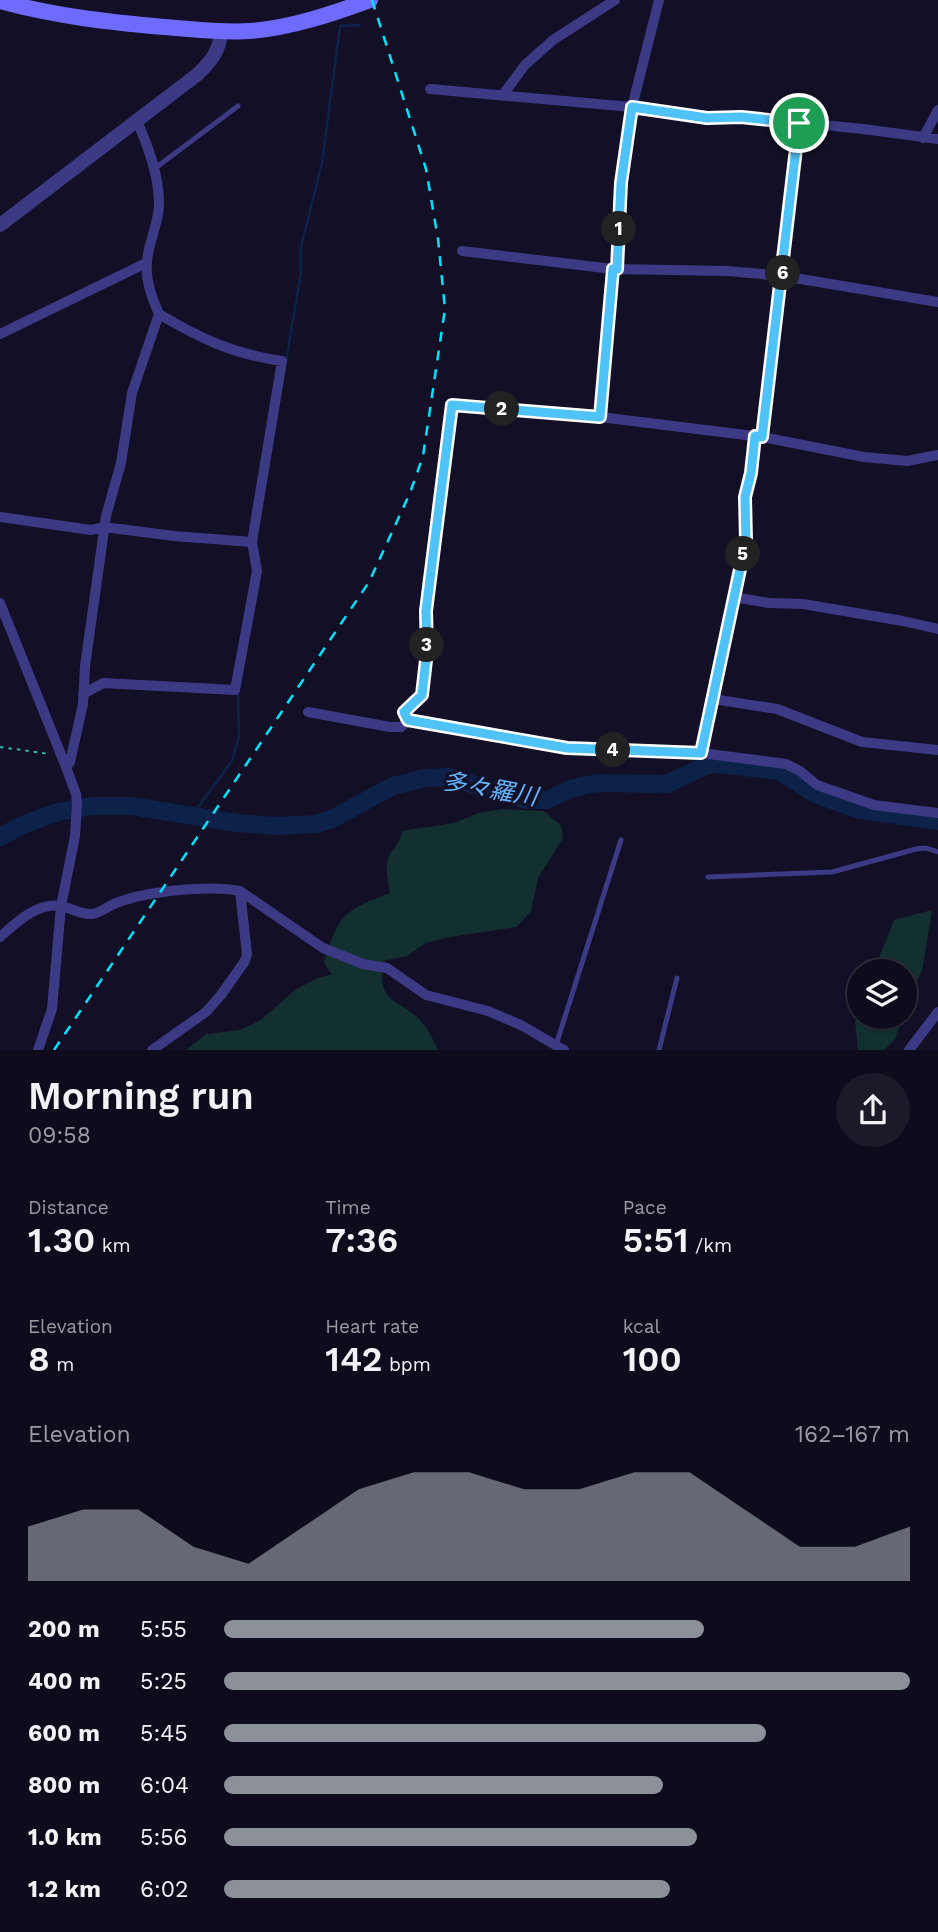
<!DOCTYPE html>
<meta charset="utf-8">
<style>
:root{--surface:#0e0b1c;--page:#1c1929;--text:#f1f3f6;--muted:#9b9ba3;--line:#2e2b3b;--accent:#8c9099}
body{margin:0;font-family:"Work Sans","Noto Sans JP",sans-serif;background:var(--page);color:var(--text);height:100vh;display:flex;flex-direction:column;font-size:26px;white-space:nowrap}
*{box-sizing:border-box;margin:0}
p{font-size:23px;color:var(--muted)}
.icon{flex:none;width:38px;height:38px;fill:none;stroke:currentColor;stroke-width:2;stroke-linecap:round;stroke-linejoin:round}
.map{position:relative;height:1050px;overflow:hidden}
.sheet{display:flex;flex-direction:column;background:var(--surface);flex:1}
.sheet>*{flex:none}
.tools{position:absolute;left:847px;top:959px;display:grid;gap:14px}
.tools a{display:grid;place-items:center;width:70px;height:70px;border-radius:50%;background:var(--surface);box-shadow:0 2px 5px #0004,0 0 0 2px var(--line);font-size:35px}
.pin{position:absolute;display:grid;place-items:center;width:60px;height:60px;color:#fff;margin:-30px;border:4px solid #fff;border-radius:50%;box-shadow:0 2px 7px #0007}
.km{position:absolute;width:35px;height:35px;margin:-18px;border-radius:50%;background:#222;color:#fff;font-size:19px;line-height:35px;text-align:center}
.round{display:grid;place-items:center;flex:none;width:74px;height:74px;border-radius:37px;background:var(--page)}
.headline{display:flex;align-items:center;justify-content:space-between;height:119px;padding:0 28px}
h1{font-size:38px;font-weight:600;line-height:52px}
.stats{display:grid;grid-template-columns:repeat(3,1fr);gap:10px;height:119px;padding:7px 28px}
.stats div{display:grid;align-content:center}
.stats b{font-size:35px;font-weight:600}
.stats small{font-size:19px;font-weight:400}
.stats p{font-size:19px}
.chart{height:196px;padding:14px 28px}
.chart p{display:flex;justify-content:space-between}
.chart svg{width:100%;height:126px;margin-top:7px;fill:var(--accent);opacity:.7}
ul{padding:0 28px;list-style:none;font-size:23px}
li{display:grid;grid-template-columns:112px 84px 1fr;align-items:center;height:52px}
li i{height:18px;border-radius:9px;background:var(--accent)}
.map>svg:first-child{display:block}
</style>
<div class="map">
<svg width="938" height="1050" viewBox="0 0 938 1050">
<rect width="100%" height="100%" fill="#130f26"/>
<!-- green -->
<path fill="#12302f" d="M501,809L543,811L561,825L563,838L538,878L531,911L517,927L450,937L426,943L407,956L383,961C379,1003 391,995 417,1017C426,1025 433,1039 438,1050H186L206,1034L240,1030L261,1020L295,990L318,978L332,974L324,963C339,914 343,911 390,893C388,880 383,863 392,851C397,844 400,841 402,831L454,823L479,813Z
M932,910L923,966L905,1013V971H874L894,920Z
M859,1012V1017H903L895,1039L884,1050H858L855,1022Z"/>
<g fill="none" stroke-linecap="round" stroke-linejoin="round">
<!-- stream -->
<path stroke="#0c2248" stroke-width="2.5" d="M286,361L301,272V247L322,163L340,26L360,25
M193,814L232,761L239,736L238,692"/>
<!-- river -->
<path stroke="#0c2248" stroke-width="18" d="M0,837L22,825L58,812L92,806H131L237,823L276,826L315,824L332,819L393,786L425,778L448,777L527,800H547L570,789L597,783L667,784L707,765L718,764L779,771L815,794L860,810L938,821"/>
<!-- path -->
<path stroke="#2fb8b0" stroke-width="2" stroke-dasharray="3.5 5" stroke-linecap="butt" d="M0,747L50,754"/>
<!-- service -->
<path stroke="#3d3a85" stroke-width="5" d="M154,169L238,106
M708,877L832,872L916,849L926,848L938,852
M556,1045L621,840
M659,1050L677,978"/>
<!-- minor -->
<path stroke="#3d3a85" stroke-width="10" d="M430,89L632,107L707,118L741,117L863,129L938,139
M502,96L525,65L553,40L615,0
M923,138L938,110
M462,251L613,269L727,271L783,276L938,302
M617,269L621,183L632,107L659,0
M0,334L146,263
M600,417L613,269
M762,437L783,276L799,123
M0,517L91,530L104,527L174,536L252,542
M733,597L769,603L803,604L903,621L938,629
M0,603L66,767L76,794L77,804L75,836L61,906L52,1009L38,1050
M83,694L103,683L235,690L257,571L252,542L282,361C233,354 201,339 159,314
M713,699L777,709L862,742L938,750
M308,712L390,727H401L408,720L567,748L701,753L786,764L800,771L817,785L874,805L938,813
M408,720L404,712L422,695L427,651L426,611L452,405L600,417L762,437L864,457L907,461L938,455
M701,753L746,541L745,497L751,473L755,436
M66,767L70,762L83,704L85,666L106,516L121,463L132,393L159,314C152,298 145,280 147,262C148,243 159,223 159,204C159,175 148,146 137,121
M0,937C16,923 37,902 61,906C71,908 82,915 92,914C101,913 108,906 116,903C147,891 208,885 240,891L323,948L363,964L387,968L426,995L488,1011L521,1025L564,1050
M152,1050L206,1012L221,995L245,961L247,954L240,891
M909,1050L938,1012"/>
<!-- tertiary -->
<path stroke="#3d3a85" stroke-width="14" d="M0,225L198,74C212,60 219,52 221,32"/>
<!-- secondary -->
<path stroke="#6f6bff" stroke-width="16" d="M0,1C54,16 108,22 164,27C193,29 221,33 250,31C290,28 332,14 370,0"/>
<!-- rail -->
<path stroke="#00e5ff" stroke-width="2.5" stroke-dasharray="10 9" stroke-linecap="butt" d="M54,1050L369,582L410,493L423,456L445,309L438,239L426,169L372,0"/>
</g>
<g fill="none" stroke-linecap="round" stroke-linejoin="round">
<!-- route casing -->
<g stroke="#fff" stroke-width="14">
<path id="route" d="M632,107L707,118L741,117L799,123L762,437L755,436L751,473L745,497L746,541L701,753L567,748L408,720L404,712L422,695L427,651L426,611L452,405L600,417L613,269H617L621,183Z"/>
</g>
<!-- route -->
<use href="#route" stroke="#4fc3f7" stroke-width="9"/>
</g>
<g text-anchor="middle" stroke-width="6" stroke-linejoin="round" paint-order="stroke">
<!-- water labels -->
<g font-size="24" font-style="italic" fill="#62b6ff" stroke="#130f26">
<text transform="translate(490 789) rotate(10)" y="8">多々羅川</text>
</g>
</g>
</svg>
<div class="tools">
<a><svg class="icon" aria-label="layers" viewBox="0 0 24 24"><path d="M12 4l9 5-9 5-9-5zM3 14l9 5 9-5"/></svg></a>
</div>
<div class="pin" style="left:799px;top:123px;background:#1e9e55"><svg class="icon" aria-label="arrive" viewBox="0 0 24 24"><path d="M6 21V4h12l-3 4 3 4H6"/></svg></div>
<b class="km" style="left:619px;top:229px">1</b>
<b class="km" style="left:502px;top:409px">2</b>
<b class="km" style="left:427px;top:645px">3</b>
<b class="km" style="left:613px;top:750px">4</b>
<b class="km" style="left:743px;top:554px">5</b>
<b class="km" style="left:783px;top:273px">6</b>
</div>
<section class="sheet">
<div class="headline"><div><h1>Morning run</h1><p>09:58</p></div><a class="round"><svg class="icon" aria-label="share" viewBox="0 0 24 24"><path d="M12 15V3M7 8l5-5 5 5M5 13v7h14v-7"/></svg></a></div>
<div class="stats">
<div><p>Distance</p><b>1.30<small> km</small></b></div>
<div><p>Time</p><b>7:36</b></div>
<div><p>Pace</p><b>5:51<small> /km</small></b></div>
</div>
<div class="stats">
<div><p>Elevation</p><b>8<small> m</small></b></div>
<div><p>Heart rate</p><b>142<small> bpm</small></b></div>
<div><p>kcal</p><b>100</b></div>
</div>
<div class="chart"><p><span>Elevation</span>162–167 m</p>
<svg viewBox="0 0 160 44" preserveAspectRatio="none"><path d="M0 44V25L10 19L20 19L30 32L40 38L50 25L60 12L70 6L80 6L90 12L100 12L110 6L120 6L130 19L140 32L150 32L160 25V44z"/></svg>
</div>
<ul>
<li><b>200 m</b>5:55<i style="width:70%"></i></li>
<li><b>400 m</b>5:25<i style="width:100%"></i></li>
<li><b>600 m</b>5:45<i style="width:79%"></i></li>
<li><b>800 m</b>6:04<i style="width:64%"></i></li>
<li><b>1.0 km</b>5:56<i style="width:69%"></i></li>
<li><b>1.2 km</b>6:02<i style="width:65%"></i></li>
</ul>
</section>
